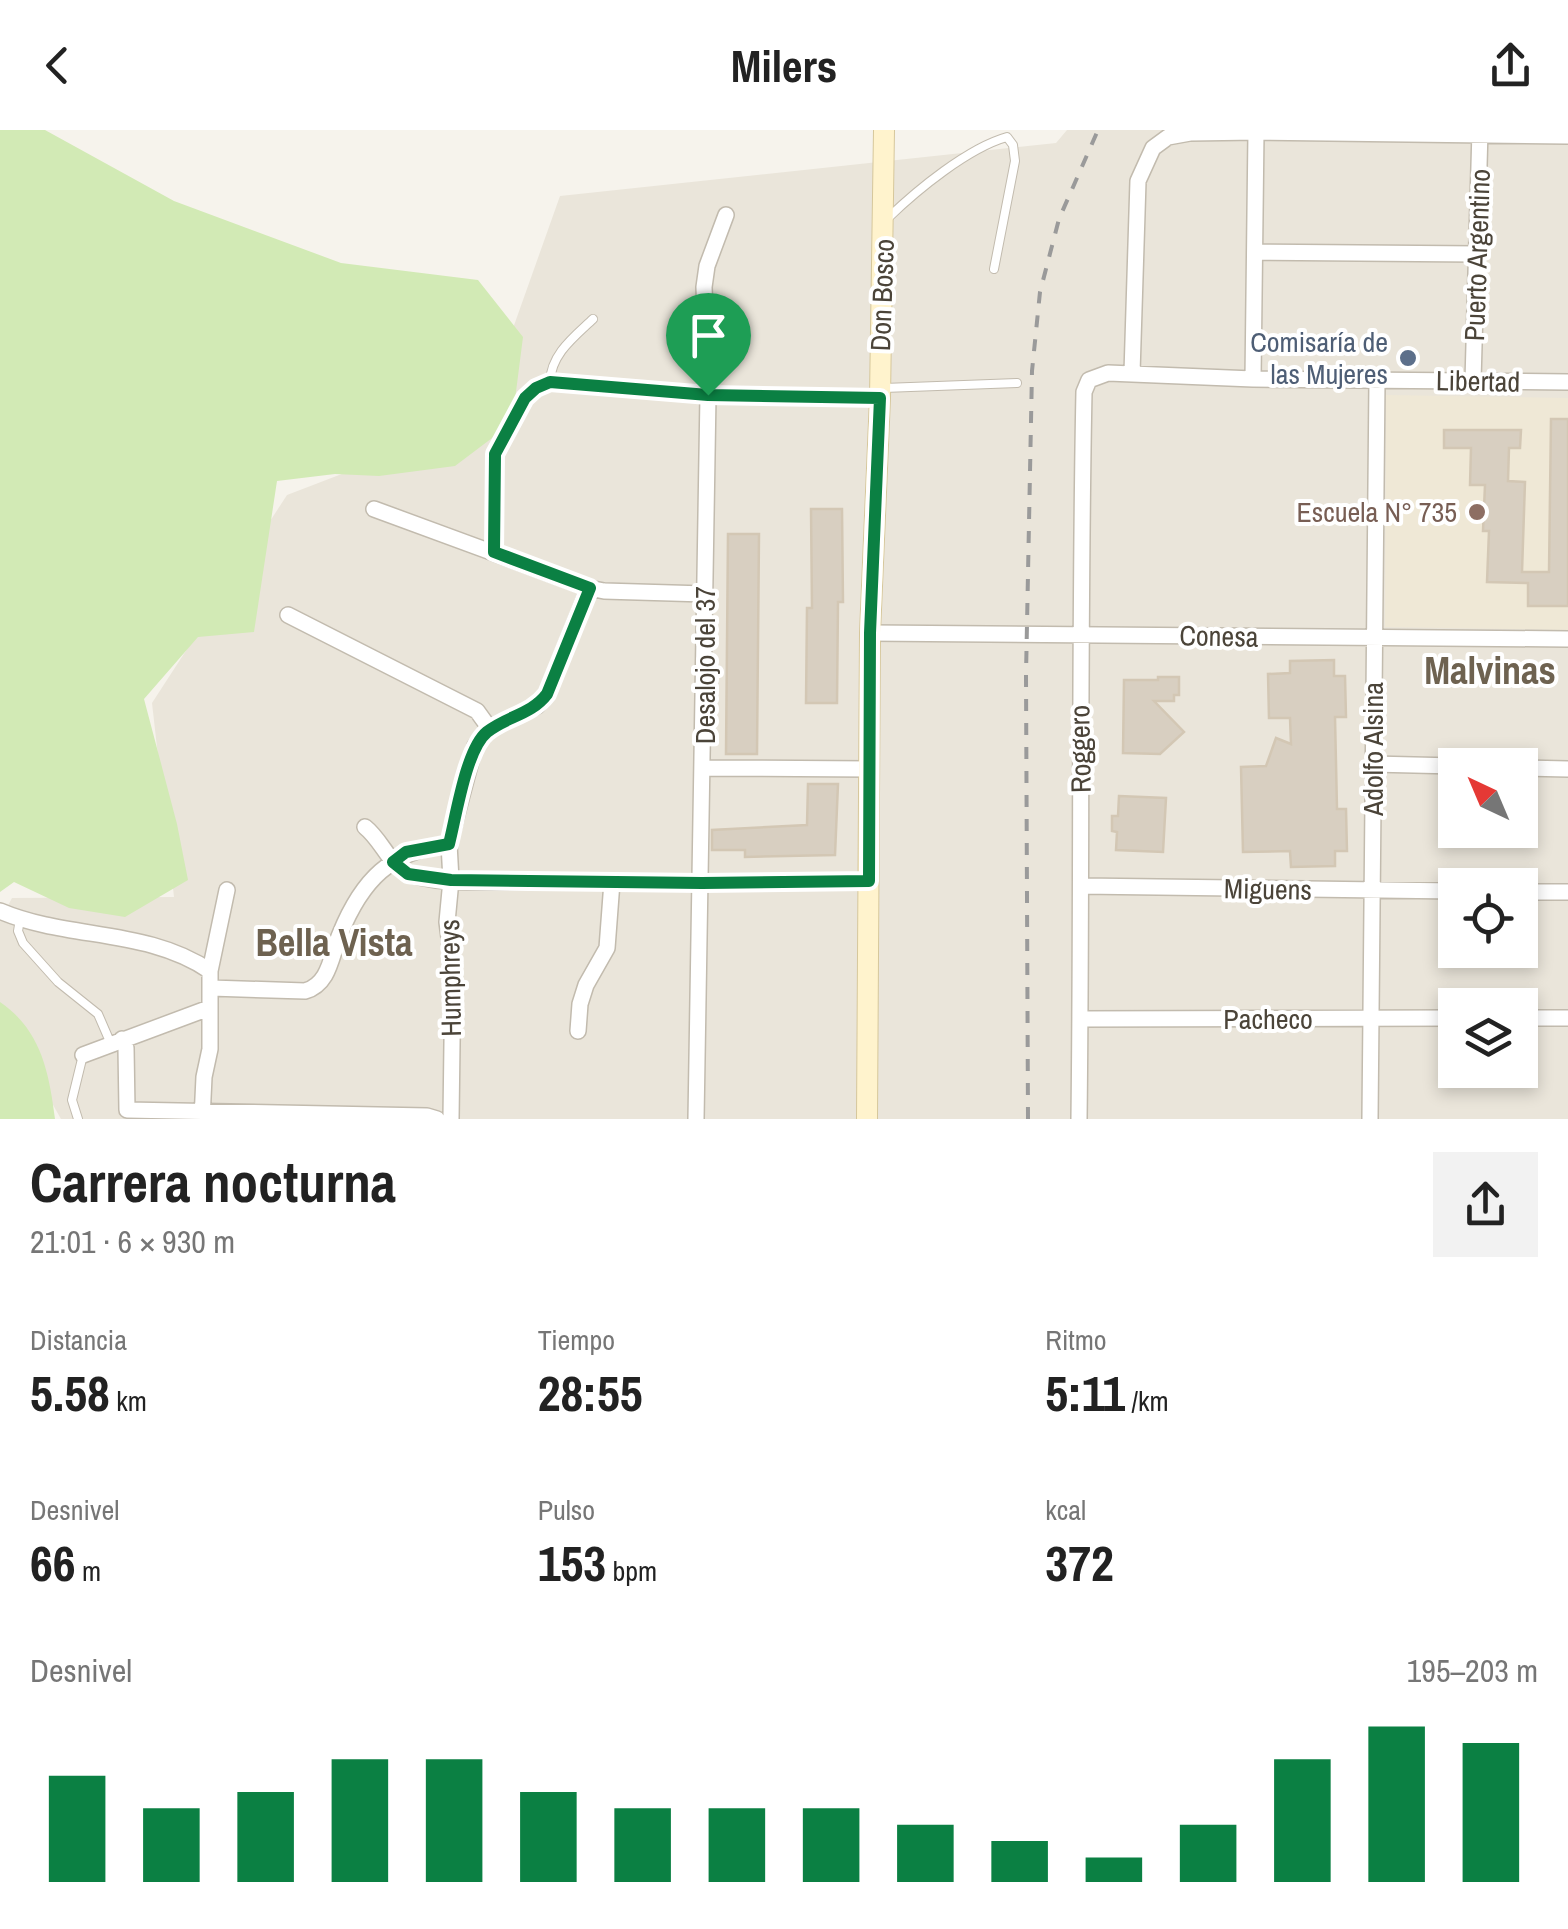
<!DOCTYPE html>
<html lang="es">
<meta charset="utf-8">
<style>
:root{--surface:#fff;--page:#f2f2f2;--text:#222;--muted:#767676;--accent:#0b8043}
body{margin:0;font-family:"Archivo Narrow",sans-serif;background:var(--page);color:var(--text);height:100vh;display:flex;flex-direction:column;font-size:38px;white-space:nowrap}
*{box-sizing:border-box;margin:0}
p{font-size:32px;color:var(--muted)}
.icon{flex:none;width:55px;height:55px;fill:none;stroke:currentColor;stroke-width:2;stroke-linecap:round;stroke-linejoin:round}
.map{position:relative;height:989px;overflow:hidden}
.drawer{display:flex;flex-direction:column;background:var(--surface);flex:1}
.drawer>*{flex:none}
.needle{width:65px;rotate:316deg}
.buttons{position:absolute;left:1438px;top:618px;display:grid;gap:20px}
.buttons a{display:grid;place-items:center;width:100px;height:100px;border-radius:0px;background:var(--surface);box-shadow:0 5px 15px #0003;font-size:50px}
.pin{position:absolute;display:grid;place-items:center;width:85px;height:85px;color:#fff;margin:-102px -42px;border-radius:50% 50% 50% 0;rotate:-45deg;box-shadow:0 0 10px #0007}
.pin .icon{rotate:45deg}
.round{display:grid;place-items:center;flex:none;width:105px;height:105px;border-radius:0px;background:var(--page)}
.head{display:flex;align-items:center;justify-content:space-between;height:170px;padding:0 30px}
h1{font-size:55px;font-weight:700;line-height:75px}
.stats{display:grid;grid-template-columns:repeat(3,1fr);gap:15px;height:170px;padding:10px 30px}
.stats div{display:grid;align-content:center}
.stats b{font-size:50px;font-weight:700}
.stats small{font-size:28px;font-weight:400}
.stats p{font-size:28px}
.chart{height:280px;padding:20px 30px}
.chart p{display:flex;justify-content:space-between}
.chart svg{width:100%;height:180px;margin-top:10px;stroke:var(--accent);stroke-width:6}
header{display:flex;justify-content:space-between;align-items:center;height:130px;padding:0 30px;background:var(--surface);font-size:45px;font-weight:700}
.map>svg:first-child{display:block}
</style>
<header><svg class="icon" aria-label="back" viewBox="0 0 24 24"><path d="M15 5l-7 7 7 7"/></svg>Milers<svg class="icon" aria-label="share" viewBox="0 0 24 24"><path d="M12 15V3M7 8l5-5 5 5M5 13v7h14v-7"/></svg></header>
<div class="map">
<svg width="1568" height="989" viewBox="0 0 1568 989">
<rect width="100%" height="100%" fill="#f6f3ec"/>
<!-- residential -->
<path fill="#eae5da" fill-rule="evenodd" d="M1067,0H1568V989H61L0,881V791L12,768L174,767L152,573L287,365L480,291L560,66L1056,13ZM1455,635H1520V700H1455ZM1455,755H1520V820H1455ZM1455,875H1520V940H1455Z"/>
<!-- education -->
<path fill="#efe8d6" d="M1386,265L1568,268V500L1385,497Z"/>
<!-- green -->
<path fill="#d2eab5" d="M0,0H45L174,71L341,133L478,150L523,207L512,293L455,336L379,346L335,344L277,351L254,502L198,507L144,569L177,694L188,750L125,787L69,778L14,752L0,762Z
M0,872C41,900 49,942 55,989H0Z"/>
<!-- building -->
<path fill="#d8cfc1" stroke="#d3c7b4" stroke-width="2.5" d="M1551,289H1568V476H1528V453L1487,452L1489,401H1483L1485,355H1470L1471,318H1444V300H1521L1520,318H1509L1508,351L1525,352L1522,442H1549Z
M811,379H842L843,472H838L837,573H806L807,478H812Z
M728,404H759L757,624H726Z
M1334,530V546H1345L1346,587H1335L1337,679H1346L1347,721H1335V736L1291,737L1290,721L1243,722L1241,637L1266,636L1276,608L1291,614L1290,588H1269L1268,544L1290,543V531Z
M1158,547H1179V565H1174V571H1154L1184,602L1160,624L1123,623L1124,550H1158Z
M808,654H838L835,725L745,727V720H712V700L807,695Z
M1119,666L1166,668L1163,722L1116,720L1117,702L1112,701V686H1118Z"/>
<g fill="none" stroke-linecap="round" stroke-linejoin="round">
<!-- lane casing -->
<g stroke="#c2bbae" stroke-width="10">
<path id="lane" d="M888,88C917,60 968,18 1007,7L1013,15L1015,31L994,139
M550,252C551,224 574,207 593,189
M884,258L1017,253
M20,789L18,801L23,813L58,852L98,884L111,914
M78,989L72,970L83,925"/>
</g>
<!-- street casing -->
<g stroke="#c2bbae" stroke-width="18">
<path id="street" d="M1255,122L1477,124
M1132,243L1138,51L1153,18L1168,7L1190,3L1256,2L1568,6
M1253,249L1256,2
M1473,251L1480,0
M374,379L589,458L604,461L705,464
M494,422L495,324L525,268L536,258L550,252L708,265L880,268
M288,485L477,581L490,599
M870,503L1568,509
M1373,634L1455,636
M704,638L870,639
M1520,638L1568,639
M365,697C383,711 390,738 412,745C454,757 506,750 549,751C656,753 762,753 869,751
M1082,756L1455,761
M1520,762H1568
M0,781C68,810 147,798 210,841
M211,858L305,861C330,854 331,825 340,804C362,750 390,721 449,714
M1520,888H1568
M1080,889L1455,888
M578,901L580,874L586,855L607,818L612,752
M122,909L126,918L127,980L427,986L437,989
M83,925L209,878
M202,989L204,947L210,919V841L227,760
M451,989L453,838L447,792L451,750L449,714L475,616L490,599L537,576L547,563L589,458
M696,989L708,265L704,157L707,136L726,85
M1079,989C1082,747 1079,504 1084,262L1089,250L1108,243L1253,249L1568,252
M1370,989L1377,250"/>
</g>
<!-- secondary casing -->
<g stroke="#d6c79b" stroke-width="22">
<path id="secondary" d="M867,989L870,503L880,268L884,0"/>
</g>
<!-- lane -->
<use href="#lane" stroke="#fff" stroke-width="8"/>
<!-- street -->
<use href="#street" stroke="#fff" stroke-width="15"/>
<!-- secondary -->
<use href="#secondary" stroke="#fff3cd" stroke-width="20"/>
<!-- rail -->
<path stroke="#9a9a9a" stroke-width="4" stroke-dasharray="12 12" stroke-linecap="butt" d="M1028,989L1026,545L1032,241L1040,162L1059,89L1098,0"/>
</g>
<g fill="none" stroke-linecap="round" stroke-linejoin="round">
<!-- route casing -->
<g stroke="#fff" stroke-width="20">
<path id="route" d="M550,252L708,265L880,268L870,503L869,751L702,753L451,750L408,744L393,732L406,722L449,714C456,687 466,619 487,602C507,586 531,585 547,564L590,458L494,422L495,324L525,268L536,258Z"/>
</g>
<!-- route -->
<use href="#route" stroke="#0b8043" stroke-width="12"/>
</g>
<!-- markers -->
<circle fill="#5c6f8a" stroke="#fff" stroke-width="4" cx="1408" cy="228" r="10"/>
<circle fill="#8d6e63" stroke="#fff" stroke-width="4" cx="1477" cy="382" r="10"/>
<g text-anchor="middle" stroke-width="8" stroke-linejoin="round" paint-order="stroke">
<!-- street labels -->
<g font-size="28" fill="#4b4439" stroke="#fff">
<text transform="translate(1477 125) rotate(-88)" y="10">Puerto Argentino</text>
<text transform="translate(882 165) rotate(-88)" y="10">Don Bosco</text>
<text transform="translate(1478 251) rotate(1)" y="10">Libertad</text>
<text transform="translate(1219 506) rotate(1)" y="10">Conesa</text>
<text transform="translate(705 535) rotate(-90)" y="10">Desalojo del 37</text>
<text transform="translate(1080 619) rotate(-91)" y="10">Roggero</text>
<text transform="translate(1373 619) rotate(-90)" y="10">Adolfo Alsina</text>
<text transform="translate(1268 759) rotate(1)" y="10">Miguens</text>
<text transform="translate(450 848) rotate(-91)" y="10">Humphreys</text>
<text x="1268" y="899">Pacheco</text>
</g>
<!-- service labels -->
<g font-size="28" fill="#4e5e75" stroke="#fff" text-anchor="end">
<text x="1388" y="222">Comisaría de<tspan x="1388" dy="32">las Mujeres</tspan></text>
</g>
<!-- education labels -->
<g font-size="28" fill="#785e54" stroke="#fff" text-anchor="end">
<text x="1457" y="392">Escuela N° 735</text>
</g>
<!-- district labels -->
<g font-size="38" font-weight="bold" fill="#6e6250" stroke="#fff">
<text x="1490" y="554">Malvinas</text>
<text x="334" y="826">Bella Vista</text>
</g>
</g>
</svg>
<div class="buttons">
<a><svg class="needle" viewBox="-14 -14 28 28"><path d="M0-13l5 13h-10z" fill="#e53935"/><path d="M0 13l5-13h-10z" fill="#767676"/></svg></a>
<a><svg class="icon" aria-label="locate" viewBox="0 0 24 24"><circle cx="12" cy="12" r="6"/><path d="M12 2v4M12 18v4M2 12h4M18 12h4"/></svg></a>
<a><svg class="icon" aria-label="layers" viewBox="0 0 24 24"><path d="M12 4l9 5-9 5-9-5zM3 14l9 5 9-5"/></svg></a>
</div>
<div class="pin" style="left:708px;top:265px;background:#1e9e55"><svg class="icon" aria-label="arrive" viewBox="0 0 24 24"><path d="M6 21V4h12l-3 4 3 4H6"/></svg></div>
</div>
<section class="drawer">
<div class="head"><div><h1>Carrera nocturna</h1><p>21:01 · 6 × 930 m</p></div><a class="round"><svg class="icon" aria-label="share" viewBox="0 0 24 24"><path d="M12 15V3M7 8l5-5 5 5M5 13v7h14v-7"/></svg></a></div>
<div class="stats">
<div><p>Distancia</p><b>5.58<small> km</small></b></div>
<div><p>Tiempo</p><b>28:55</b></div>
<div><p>Ritmo</p><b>5:11<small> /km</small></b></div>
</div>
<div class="stats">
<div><p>Desnivel</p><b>66<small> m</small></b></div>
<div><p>Pulso</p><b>153<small> bpm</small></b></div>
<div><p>kcal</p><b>372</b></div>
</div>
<div class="chart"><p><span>Desnivel</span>195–203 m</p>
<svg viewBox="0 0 160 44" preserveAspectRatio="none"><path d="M5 44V18M15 44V26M25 44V22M35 44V14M45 44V14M55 44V22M65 44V26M75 44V26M85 44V26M95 44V30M105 44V34M115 44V38M125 44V30M135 44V14M145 44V6M155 44V10"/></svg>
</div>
</section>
